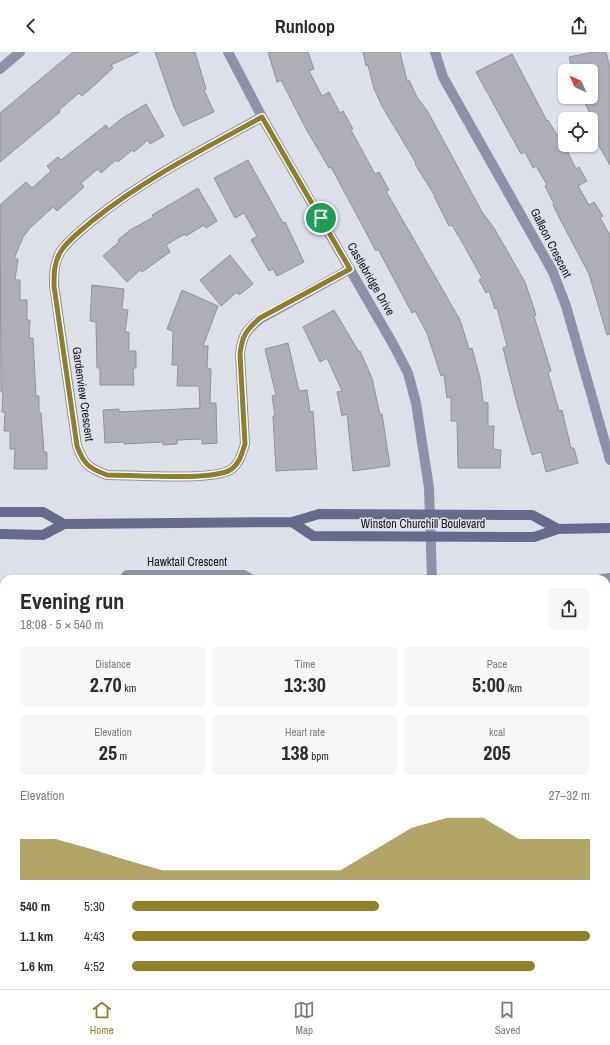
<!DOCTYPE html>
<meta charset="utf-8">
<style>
:root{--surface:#fff;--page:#f7f7f7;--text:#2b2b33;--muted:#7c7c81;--line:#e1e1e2;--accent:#8f7f26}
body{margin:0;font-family:"Archivo Narrow",sans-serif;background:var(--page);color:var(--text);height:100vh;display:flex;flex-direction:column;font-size:15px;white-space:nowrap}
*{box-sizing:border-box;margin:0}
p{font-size:13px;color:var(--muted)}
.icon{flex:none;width:22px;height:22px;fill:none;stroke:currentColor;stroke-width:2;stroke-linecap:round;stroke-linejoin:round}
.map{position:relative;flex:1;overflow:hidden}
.side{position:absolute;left:0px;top:523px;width:610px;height:414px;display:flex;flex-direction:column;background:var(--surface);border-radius:12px 12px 0 0;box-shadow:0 1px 3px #0004}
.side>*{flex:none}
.needle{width:26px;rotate:315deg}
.tools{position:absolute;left:558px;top:12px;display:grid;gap:8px}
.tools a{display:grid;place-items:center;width:40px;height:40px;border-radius:6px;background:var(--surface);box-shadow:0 1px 3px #0004;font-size:20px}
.pin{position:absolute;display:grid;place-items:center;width:34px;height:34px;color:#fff;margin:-17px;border:2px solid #fff;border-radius:50%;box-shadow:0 1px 4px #0007}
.round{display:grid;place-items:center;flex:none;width:42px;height:42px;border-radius:6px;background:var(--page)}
.overview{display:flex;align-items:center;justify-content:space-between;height:68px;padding:0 20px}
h1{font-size:22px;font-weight:700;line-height:30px}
.stats{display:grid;grid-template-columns:repeat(3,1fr);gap:6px;height:68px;padding:4px 20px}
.stats div{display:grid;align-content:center;border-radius:6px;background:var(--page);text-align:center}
.stats b{font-size:20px;font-weight:700}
.stats small{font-size:11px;font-weight:400}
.stats p{font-size:11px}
.chart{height:112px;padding:8px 20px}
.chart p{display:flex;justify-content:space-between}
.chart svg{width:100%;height:72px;margin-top:4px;fill:var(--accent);opacity:.7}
ul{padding:0 20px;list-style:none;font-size:13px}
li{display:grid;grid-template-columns:64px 48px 1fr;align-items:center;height:30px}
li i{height:10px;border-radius:5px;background:var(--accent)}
header{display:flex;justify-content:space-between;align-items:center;height:52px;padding:0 20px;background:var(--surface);font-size:18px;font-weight:700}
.menu{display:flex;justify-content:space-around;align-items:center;height:56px;border-top:1px solid var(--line);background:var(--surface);font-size:11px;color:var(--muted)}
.menu a{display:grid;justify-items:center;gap:2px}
.menu .current{color:var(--accent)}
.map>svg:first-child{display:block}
</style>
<header><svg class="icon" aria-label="back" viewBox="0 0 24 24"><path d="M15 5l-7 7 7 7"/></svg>Runloop<svg class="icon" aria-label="share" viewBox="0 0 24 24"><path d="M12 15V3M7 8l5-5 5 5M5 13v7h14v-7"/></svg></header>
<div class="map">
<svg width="610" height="937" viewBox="0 0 610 937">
<rect width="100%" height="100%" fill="#dee0e9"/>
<!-- building -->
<path fill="#adaeb8" stroke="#91929b" d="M73,0H139L111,13L113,16L98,30L82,44L79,41L59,58L60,60L0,110V61Z
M155,0H195L206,37L204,38L214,60L183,74L174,55Z
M268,0H308L314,17L309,19L322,44L329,40L340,61L343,59L353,77L351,78L375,122L379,120L389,138L386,139L460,268L469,297L472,296L480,326L483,350L488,351V374H494L493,397L501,398L500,416H458L457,369H451V345L447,346L444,323L441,324L427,281L415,259L412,261L378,197L376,199L331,115L329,116L305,75L281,28L277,30Z
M363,0H400L407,29L409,28L417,45L428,60L482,160L494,176L525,230L536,263L534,264L551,319L548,320L559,359L562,358L571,396H574L578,411L546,420L541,400L532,403L517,352L503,296L507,294L497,256L495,257L489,239L486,241L479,228L482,226L462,190L452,173L449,174L434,144H435L415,112L416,111L383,56L374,37L368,13L366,14Z
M593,0H606L610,16V113L596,89L599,86L591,72V64L584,49L591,45V19H572L569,5Z
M512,2L547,69L548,68L557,83L559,82L576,117L579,115L587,129L578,134L589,153L594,150L603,164L600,166L610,183V282L607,283L589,222L561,169L553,153L554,152L545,134L547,133L536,114L533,116L525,100L521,102L476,20Z
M146,52L164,84L150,92L148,88L134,100L132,98L118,110L116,108L101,121L98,117L81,131L84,135L57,159L53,155L30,176L23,185L14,207H18L15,228H20V248H27V268H30L29,286H33L36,344H39V361H41L44,400H47V417H14L15,397H10V379H4L5,360H2L3,340H1L0,153L26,130L32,136L51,119L47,114L58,105L61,108L106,73L109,77L121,67Z
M248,108L283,171L285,170L304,210L277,224L273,217L269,219L251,188L257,184L244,161L235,166L214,126Z
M198,136L217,169L206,176L204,173L186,184L185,182L166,193L170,200L142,220L140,218L127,230L103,204L119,190L118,188L130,178L154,165L152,163Z
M230,203L253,232L239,243L237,240L221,254L200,228Z
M92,233L124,237L122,257L128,258L125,280H129V299H136V316H133L134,333H100V316H97L96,270L90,269Z
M182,238L218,254L203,294H208L207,316L211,317L210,351H216L217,391L202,392V387L177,388V392L163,393V390L124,392V390L105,391L103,358L119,357V360L200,356L199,334H177L178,313H172L173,279L167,277Z
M334,258L359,300L360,299L372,326L380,363L382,362L390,414L353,419L347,362L342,364L337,340L342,339L327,306L320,310L303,275Z
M288,291L299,339L307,338L310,360L313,359L317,417L276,419L273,364H275L272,344L276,343L265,297Z"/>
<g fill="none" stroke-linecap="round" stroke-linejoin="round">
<!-- minor -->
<path stroke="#8e91a8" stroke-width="10" d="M435,0L443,25L553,220L566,254L610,408
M262,65C204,97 144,127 92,169C82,178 69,187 61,199C54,210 54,221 54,233L77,394C84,413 89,416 107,423C133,423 211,429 230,418C239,413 242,401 245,392L240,302C242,284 246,278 260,267L350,217
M124,527L127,523H244L251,527
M602,527L610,526
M116,937L117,933
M261,937V933
M560,937L561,933"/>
<!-- tertiary -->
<path stroke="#8e91a8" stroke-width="10" d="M228,0L262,65L393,292L408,321L416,351L429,436L432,527
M0,17L20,0
M0,881H4
M606,905L610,906
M415,937V933"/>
<!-- secondary -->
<path stroke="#676b8b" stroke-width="10" d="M0,460H43L64,472
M292,470L313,484L534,485L558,477L610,476
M0,482L43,483L64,472L292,470L319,462L532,463L558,477"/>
</g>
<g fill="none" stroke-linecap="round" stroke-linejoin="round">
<!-- route casing -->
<g stroke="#fff" stroke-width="8">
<path id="route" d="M262,65L350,217L260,266C246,278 242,284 240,302L245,392C242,401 239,413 230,418C211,429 133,423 107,423C89,416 84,413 77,394L54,234C54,221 54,210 61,199C69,187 82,178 92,169C144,127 204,97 262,65Z"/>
</g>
<!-- route -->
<use href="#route" stroke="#8f7f26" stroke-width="5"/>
</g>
<g text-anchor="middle" stroke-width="3" stroke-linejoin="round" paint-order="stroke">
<!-- street labels -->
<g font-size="12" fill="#16161a" stroke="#dee0e9">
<text transform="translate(551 191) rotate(63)" y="4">Galleon Crescent</text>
<text transform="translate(371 227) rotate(60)" y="4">Castlebridge Drive</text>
<text transform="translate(83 342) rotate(82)" y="4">Gardenview Crescent</text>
<text x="423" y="476">Winston Churchill Boulevard</text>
<text x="187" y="514">Hawktail Crescent</text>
</g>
</g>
</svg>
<div class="tools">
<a><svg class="needle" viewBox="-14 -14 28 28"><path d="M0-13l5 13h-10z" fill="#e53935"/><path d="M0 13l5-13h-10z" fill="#7c7c81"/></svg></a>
<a><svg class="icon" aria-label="locate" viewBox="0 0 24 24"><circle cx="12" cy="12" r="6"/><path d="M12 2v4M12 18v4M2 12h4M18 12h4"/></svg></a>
</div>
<div class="pin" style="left:321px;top:166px;background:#1e9e55"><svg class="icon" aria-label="arrive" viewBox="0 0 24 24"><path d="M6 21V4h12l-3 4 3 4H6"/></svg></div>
<section class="side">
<div class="overview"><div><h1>Evening run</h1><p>18:08 · 5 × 540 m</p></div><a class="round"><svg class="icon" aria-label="share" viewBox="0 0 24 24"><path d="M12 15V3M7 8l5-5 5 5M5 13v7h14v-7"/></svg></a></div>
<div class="stats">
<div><p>Distance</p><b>2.70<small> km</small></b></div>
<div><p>Time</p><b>13:30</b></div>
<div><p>Pace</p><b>5:00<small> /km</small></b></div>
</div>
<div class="stats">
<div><p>Elevation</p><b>25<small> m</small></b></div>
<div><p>Heart rate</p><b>138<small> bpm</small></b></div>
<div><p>kcal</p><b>205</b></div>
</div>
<div class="chart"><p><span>Elevation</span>27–32 m</p>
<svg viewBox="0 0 160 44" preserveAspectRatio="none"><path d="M0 44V19L10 19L20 25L30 32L40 38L50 38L60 38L70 38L80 38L90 38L100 25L110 12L120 6L130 6L140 19L150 19L160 19V44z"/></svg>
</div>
<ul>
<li><b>540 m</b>5:30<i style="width:54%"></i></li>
<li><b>1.1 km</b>4:43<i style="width:100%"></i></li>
<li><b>1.6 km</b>4:52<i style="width:88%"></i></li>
</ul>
</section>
</div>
<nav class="menu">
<a class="current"><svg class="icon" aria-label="home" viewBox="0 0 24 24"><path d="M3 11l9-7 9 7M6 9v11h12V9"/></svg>Home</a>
<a><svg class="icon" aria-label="map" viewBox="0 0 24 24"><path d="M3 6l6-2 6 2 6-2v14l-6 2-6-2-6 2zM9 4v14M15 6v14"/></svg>Map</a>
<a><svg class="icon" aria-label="saved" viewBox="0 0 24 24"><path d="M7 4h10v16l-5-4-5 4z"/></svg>Saved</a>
</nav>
